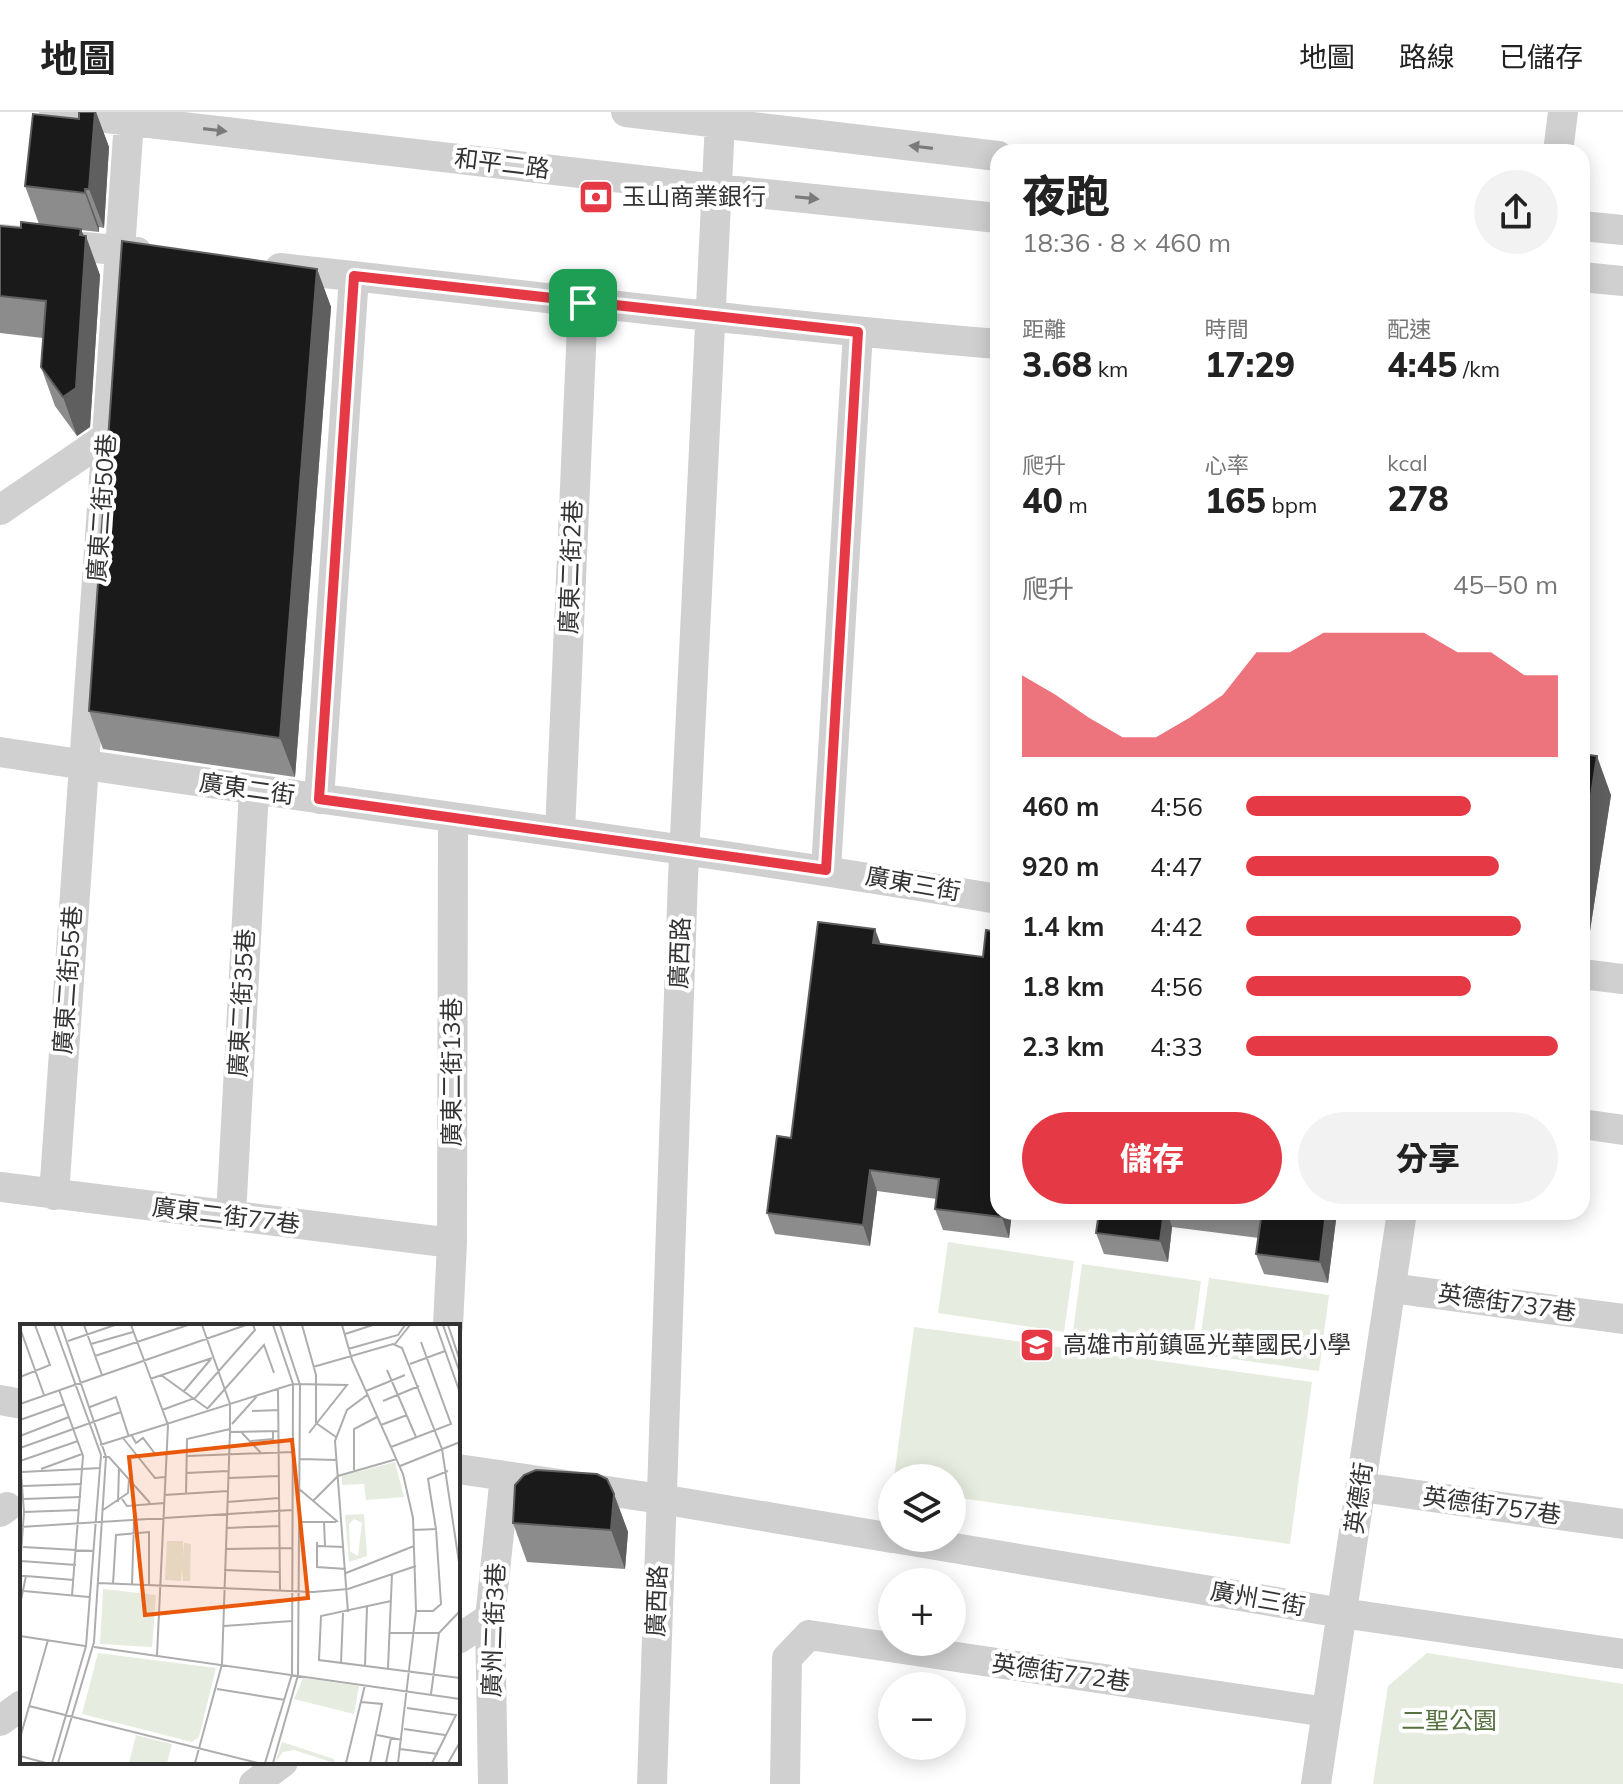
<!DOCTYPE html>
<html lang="zh-TW">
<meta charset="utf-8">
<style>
:root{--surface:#fff;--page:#f2f2f2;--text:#222;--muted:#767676;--line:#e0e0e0;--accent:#e63946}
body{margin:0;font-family:Mulish,"Noto Sans TC",sans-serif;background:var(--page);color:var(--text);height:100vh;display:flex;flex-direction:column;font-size:30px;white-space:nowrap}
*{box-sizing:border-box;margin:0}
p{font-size:26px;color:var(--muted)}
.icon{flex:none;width:44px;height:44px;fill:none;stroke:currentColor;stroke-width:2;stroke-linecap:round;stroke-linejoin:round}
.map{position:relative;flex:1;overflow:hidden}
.details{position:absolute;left:990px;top:32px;width:600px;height:1076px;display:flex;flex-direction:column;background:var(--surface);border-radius:24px;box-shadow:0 4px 20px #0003}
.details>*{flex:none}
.buttons{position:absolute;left:878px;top:1352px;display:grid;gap:16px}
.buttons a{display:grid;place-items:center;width:88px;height:88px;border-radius:50%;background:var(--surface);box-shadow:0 4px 20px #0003;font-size:40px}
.pin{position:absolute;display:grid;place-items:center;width:68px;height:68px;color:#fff;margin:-34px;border-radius:16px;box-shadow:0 4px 12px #0006}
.round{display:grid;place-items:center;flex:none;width:84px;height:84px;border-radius:42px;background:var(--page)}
.head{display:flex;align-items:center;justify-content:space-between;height:136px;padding:0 32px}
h1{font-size:44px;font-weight:800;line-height:60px}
.metrics{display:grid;grid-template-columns:repeat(3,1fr);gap:12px;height:136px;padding:8px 32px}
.metrics div{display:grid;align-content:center}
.metrics b{font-size:34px;font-weight:800}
.metrics small{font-size:22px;font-weight:400}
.metrics p{font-size:22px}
.chart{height:224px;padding:16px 32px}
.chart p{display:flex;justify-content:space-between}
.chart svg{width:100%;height:144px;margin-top:8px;fill:var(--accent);opacity:.7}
.button{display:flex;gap:16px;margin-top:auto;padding:16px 32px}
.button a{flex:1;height:92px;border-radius:48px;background:var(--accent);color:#fff;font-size:32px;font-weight:800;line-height:92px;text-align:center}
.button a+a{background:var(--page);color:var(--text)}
ul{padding:0 32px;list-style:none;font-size:26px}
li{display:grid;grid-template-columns:128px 96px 1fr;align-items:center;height:60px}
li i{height:20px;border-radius:10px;background:var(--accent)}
header{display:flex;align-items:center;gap:48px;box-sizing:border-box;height:112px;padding:0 40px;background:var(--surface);border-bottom:2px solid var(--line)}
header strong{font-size:38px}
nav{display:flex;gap:44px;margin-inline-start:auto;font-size:28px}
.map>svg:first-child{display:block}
</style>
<header>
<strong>地圖</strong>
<nav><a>地圖</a><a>路線</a><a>已儲存</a></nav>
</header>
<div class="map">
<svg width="1623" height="1672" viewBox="0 0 1623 1672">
<rect width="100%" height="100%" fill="#fff"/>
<!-- green -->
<path fill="#e6ecdf" d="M948,1130L1074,1149L1064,1220L938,1201Z
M1082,1152L1201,1169L1191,1243L1072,1227Z
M1209,1166L1329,1183L1319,1259L1198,1242Z
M914,1215L1312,1270L1290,1432L952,1385V1366H894Z
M1427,1541L1623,1572V1672H1373L1388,1574Z"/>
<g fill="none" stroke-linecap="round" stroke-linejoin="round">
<!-- minor -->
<path stroke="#d0d0d0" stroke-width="30" d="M54,0L717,77L998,106
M626,0L998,44
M1558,40L1563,0
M1582,114L1623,118
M0,127L137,140
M280,156C519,182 758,212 998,232
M1582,165L1623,169
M0,398L107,325
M0,640C332,691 666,731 998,787
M319,687L354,164
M560,720L583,191
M826,758L858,220
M1582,862L1623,867
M1582,1012L1623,1018
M0,1075L452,1131
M54,1083L129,9
M231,1104L254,678
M1391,1176L1623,1207
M448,1214L452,1131L453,705
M0,1288L22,1292
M458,1357L661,1387L892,1426
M1361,1375L1623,1412
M0,1400L7,1395
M894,1426L1342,1501L1623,1542
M458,1527L490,1506
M0,1609L22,1593
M254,1672L283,1650
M493,1672L490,1506L505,1364
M652,1672L683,765L720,10
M785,1672L787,1546L809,1523L1326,1600
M1316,1672L1402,1100"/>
</g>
<!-- wall -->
<path fill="#8c8c8c" d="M95,0H96L109,35L104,116L99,115V120L81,118L100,163L90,315L77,324L55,294L41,255L43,226L0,221V114L21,116L39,112L25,74L79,7Z
M317,157L331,195L295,665L103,637L89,599Z
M1582,642L1611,683L1587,838L1582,837Z
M881,832L998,1100H1012L1009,1126L943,1118L935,1097L937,1087L877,1079L870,1134L775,1122L767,1101L791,1026Z
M1048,1100H1337L1328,1171L1264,1162L1256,1142L1259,1126L1172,1115L1168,1150L1104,1142L1096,1121L1098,1106Z
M614,1382L628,1420L625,1457L527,1450L513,1411Z"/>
<!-- shaded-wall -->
<path fill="#5f5f5f" d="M95,0H96L109,35L104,116L89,77Z
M85,77L99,115V120L85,81Z
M81,117L86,130V124L100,163L90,315L77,324L63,285Z
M317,157L331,195L295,665L280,626Z
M1597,644L1611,683L1587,838L1582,823V742Z
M875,817L883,838L873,831Z
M870,1058L877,1079L870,1134L863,1113Z
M1002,1100H1012L1009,1126L1002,1105Z
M1164,1100H1167L1172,1115L1168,1150L1160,1129Z
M1326,1100H1337L1328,1171L1320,1150Z
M614,1382L628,1420L625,1457L611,1418Z"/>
<!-- building -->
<path fill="#1a1a1a" stroke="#5f5f5f" stroke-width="2" d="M79,0H95L89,77H85V81L25,74L33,2L79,7Z
M21,110L81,117L80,123L86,124L76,276L63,285L41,255L46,189L0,184V114L21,116Z
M122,129L317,157L280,626L89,599Z
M1582,642L1597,644L1582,742Z
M818,810L875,817L873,831L983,845L986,818L998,820V1100H1002V1105L935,1097L939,1067L870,1058L863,1113L767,1101L777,1024L791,1026Z
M1099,1100H1164L1160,1129L1096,1121Z
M1212,1100H1326L1320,1150L1256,1142L1261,1106Z
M536,1358L597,1362L607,1367L614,1382L611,1418L513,1411L515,1373L524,1363Z"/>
<!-- one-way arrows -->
<defs><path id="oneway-solid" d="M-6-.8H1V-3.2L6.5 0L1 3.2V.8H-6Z" transform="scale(2)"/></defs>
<g fill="#7a7a7a">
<use href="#oneway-solid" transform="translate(215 18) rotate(7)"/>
<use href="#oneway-solid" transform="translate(921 35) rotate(-173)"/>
<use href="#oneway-solid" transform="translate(807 86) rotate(6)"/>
</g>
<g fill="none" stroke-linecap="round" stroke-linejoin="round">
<!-- route casing -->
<g stroke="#fff" stroke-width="16">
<path id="route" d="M354,164L858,220L826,758L319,687Z"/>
</g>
<!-- route -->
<use href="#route" stroke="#e63946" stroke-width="10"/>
</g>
<!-- icons -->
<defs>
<g id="bank-square" transform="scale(1.8)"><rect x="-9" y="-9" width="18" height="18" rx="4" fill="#e63946" stroke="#fff"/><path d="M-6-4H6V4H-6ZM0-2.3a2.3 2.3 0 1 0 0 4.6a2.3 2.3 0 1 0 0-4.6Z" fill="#fff"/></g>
<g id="school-square" transform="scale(1.8)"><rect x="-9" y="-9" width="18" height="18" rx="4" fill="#e63946" stroke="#fff"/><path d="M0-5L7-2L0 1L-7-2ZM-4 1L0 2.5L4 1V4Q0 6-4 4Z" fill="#fff"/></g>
</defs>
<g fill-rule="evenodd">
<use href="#bank-square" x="596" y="85"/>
<use href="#school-square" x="1037" y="1233"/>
</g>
<g text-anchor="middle" stroke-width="8" stroke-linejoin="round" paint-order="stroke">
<!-- street labels -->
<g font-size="24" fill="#333" stroke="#fff">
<text transform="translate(502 52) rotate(7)" y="8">和平二路</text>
<text transform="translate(102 396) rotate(-86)" y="8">廣東二街50巷</text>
<text transform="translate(571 455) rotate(-88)" y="8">廣東二街2巷</text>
<text transform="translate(247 677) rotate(8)" y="8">廣東二街</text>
<text transform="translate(913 772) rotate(10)" y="8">廣東三街</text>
<text transform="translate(680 841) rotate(-88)" y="8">廣西路</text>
<text transform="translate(68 868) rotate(-86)" y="8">廣東二街55巷</text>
<text transform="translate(242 891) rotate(-87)" y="8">廣東二街35巷</text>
<text transform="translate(452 960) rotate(-90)" y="8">廣東二街13巷</text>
<text transform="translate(226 1104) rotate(7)" y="8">廣東二街77巷</text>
<text transform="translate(1507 1191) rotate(8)" y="8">英德街737巷</text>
<text transform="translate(1359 1386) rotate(-82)" y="8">英德街</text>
<text transform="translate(1492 1394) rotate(8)" y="8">英德街757巷</text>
<text transform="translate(1258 1487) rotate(10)" y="8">廣州三街</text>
<text transform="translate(657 1489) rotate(-88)" y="8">廣西路</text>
<text transform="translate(494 1518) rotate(-88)" y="8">廣州二街3巷</text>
<text transform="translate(1061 1561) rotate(8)" y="8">英德街772巷</text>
</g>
<!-- poi labels -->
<g font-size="24" fill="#333" stroke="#fff" text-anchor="start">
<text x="622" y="93">玉山商業銀行</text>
<text x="1063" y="1241">高雄市前鎮區光華國民小學</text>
</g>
<!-- park labels -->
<g font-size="24" fill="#56703f" stroke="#fff">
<text x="1449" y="1617">二聖公園</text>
</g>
</g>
<!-- overview -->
<g transform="translate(20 1212)">
<rect width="440" height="440" fill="#fff"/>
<path d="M375,138L384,173L346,176L344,160L322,161V152ZM344,190L347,232L329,238L325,191ZM334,195L342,199L338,232L330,227L329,200ZM147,217H163V233L164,219L171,220L170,257H163L162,244L161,257L145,256ZM83,265L136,271L132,323L80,320ZM78,329L196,344L179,413L172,418L62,390ZM283,354L339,362L334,390L274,375ZM116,411L152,420L147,439H109ZM262,418L314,435V439L274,426L263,428L255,439Z" fill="#e6ecdf" fill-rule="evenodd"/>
<path fill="none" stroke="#adadad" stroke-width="2" d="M64,1L82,51M111,1L148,101L137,331M282,1L296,51V99L316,113M322,1L332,36L383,150L393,194L396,287L378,439M416,1L440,69M423,1L440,49M428,1L440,37M0,4L24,71M325,10L353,1M48,17L95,1M71,20L113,8M375,20L390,1M328,25L378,11L385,1M75,32L168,1M390,40L425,27M293,43L373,20L382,24L422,125L440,245M367,46L396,113M141,51L188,85M0,53L30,41L15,1M130,55L192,34M258,65L260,267M39,66L63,132L52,271M164,67L191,35M346,67L385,51M363,77L399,62M0,80L226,1M70,83L96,73L109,113M188,84L244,21L254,49M142,86L175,74L235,6L233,1M232,87L259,86M0,96L45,80M212,100L238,71M361,101L387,91M210,108L259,107M222,109L241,129M0,112L49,93M112,112L116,119L123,114L136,131M103,114L135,154L145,153M231,117L253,115V108M80,121L273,60L327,61L289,109M371,123L431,100L401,18M0,124L101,88M167,132L272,128M83,133H89L130,179M279,135L317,136M0,136L4,188L0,243M0,137L58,117M380,142L440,118M21,145L62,130M334,146V105L357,93M2,148L81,144M166,149L208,147M208,154L259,152M3,162L62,160M278,164L318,198M144,171L208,167M166,171L167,115L210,105M3,175L61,173M102,175L107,182L144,179M293,177L318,152L377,135M98,178L99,144M207,178L259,174M83,186L108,169L109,155M4,188L59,186M278,198H316M304,198L305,222M0,203L272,186M206,204L259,202M393,206L416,205L408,155L428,147M297,218V243L326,245M298,222L324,223M3,223L74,227M206,225L272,224M1,237L56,241M204,246L259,248M326,249L394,222M0,252H6L0,281M6,252L54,256M78,259L293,268L328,265L396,242M93,260L96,211L129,208V261M112,261L114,196M4,267L69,273M371,277L301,292L299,336L440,354M396,287H413L421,280L416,205M328,288L315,117L327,86L347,71M204,302L272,297M369,309H419L440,287M0,312L65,322M74,323L440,375M321,339L323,289M345,341L347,283M368,344L372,250M197,365L265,376M411,370L419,309M341,378L362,380L350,439M9,382L238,439M387,384L436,391L412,439M384,405L425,411M357,411L382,416M0,414L28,316M380,425L418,430M0,432L26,439M32,439L66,322L81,131L34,1M38,439L74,318L86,133L41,1M175,439L202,340L210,108V80L182,1M245,439L272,350L273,60L253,1M253,439L278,351L280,61L260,1M326,439L345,361M366,439L371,414M428,439L440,418"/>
<path fill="#e8590c" fill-opacity="0.15" stroke="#e8590c" stroke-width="4" d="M272,116L288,274L125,291L109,133Z"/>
<rect width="440" height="440" fill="none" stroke="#333" stroke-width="4"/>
</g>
</svg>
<div class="buttons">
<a><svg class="icon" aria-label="layers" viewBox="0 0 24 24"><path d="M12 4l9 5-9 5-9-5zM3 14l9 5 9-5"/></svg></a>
<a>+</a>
<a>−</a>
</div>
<div class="pin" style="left:583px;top:191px;background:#1e9e55"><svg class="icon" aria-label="arrive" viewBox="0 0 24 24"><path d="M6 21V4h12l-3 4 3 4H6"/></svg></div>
<section class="details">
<div class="head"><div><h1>夜跑</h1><p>18:36 · 8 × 460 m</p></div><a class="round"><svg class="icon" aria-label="share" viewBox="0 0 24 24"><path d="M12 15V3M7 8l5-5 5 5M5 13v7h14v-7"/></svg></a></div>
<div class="metrics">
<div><p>距離</p><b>3.68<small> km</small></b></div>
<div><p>時間</p><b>17:29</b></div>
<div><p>配速</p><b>4:45<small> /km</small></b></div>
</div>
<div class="metrics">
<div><p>爬升</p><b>40<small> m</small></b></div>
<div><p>心率</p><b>165<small> bpm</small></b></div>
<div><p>kcal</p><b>278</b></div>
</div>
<div class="chart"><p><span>爬升</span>45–50 m</p>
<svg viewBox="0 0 160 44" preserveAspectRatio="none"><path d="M0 44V19L10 25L20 32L30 38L40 38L50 32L60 25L70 12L80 12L90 6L100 6L110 6L120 6L130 12L140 12L150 19L160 19V44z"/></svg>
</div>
<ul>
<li><b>460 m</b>4:56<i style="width:72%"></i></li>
<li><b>920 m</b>4:47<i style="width:81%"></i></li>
<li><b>1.4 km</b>4:42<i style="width:88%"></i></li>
<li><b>1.8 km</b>4:56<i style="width:72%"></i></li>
<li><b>2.3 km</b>4:33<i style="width:100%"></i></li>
</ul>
<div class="button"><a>儲存</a><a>分享</a></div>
</section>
</div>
